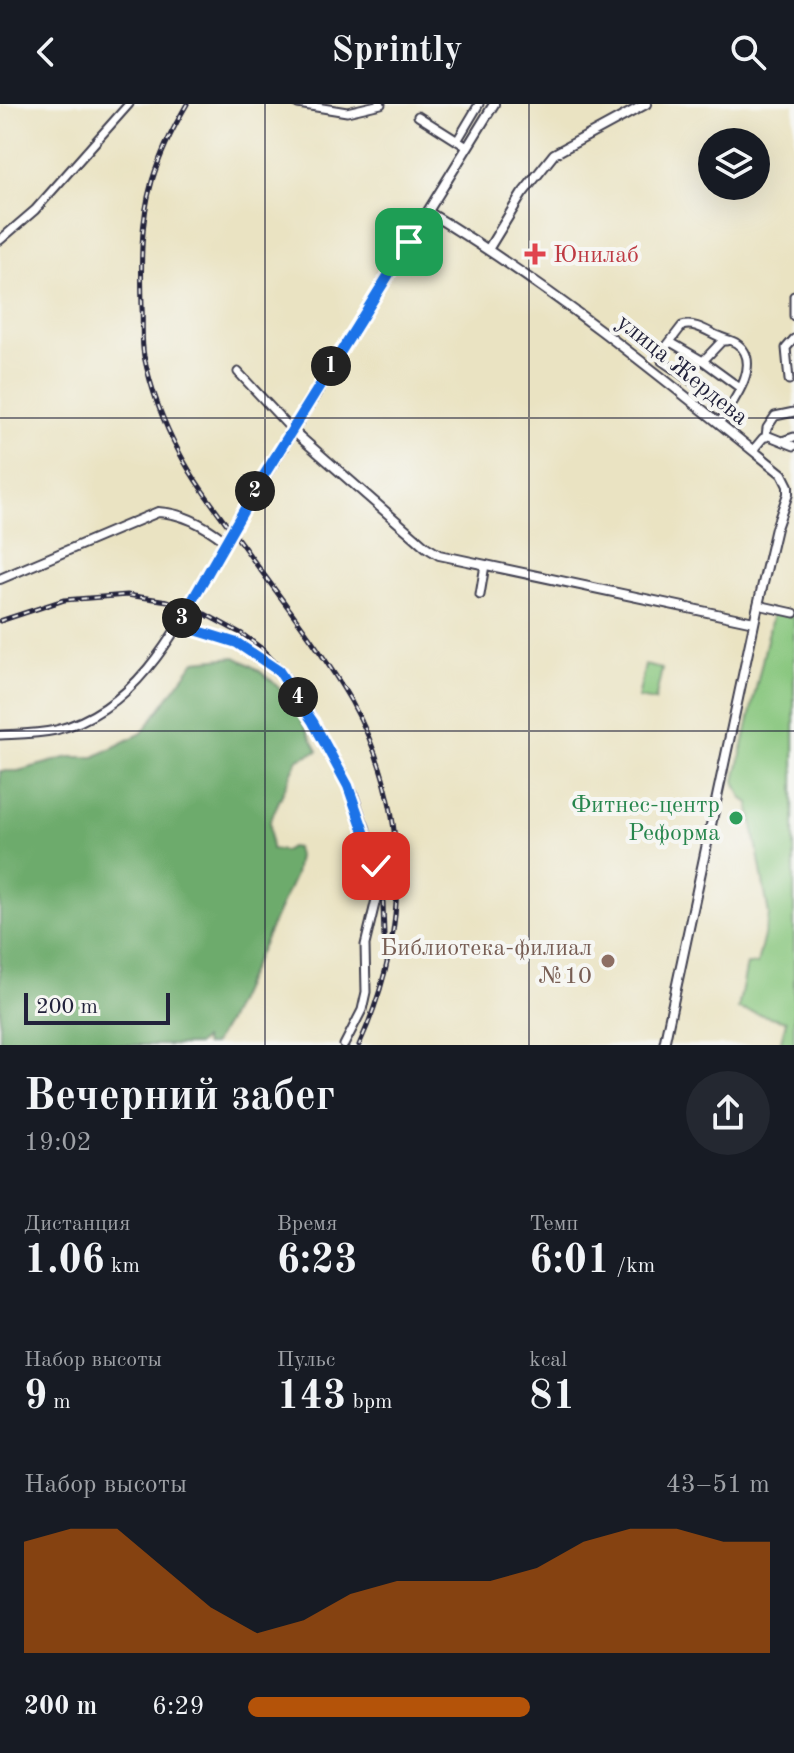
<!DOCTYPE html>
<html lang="ru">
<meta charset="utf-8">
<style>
:root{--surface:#171b24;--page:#242831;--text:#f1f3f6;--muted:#9ea1a6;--accent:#b45309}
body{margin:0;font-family:"Old Standard TT",serif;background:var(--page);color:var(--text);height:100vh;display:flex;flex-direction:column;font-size:30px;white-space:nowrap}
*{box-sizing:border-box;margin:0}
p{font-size:26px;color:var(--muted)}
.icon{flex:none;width:44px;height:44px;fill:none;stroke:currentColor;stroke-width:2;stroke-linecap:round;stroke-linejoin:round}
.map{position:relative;height:941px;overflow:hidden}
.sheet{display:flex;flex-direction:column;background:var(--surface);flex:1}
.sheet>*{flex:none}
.controls{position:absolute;left:698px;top:24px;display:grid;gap:16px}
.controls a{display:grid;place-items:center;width:72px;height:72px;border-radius:50%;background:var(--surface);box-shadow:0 8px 32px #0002;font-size:40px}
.scale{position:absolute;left:24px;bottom:20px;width:146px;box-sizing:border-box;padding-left:8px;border:4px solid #22223b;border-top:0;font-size:22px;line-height:28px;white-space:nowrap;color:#22223b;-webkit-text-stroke:6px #f6f6f2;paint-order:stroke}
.pin{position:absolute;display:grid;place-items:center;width:68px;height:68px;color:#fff;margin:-34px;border-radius:16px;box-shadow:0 4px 12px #0006}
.km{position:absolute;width:40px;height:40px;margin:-20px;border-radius:50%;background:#222;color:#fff;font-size:22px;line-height:40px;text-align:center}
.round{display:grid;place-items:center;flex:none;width:84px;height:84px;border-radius:42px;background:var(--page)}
.summary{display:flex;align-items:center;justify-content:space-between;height:136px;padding:0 24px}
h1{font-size:44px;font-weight:700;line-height:60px}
.figures{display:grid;grid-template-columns:repeat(3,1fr);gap:12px;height:136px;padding:8px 24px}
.figures div{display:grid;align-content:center}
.figures b{font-size:40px;font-weight:700}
.figures small{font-size:22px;font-weight:400}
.figures p{font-size:22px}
.chart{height:224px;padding:16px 24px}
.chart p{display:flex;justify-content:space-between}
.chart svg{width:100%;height:144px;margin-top:8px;fill:var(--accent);opacity:.7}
ul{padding:0 24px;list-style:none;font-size:26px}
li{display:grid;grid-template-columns:128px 96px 1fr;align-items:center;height:60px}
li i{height:20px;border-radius:10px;background:var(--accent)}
header{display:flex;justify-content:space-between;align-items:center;height:104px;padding:0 24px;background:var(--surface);font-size:36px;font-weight:700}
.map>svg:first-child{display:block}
</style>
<header><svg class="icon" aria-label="back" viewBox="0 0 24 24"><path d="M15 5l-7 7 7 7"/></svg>Sprintly<svg class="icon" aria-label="search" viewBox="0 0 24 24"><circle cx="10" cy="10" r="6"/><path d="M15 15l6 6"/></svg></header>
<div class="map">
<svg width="794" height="941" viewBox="0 0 794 941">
<rect width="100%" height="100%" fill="#f6f6f2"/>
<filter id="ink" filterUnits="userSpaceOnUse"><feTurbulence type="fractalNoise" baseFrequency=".0125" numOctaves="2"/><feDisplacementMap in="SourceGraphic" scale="16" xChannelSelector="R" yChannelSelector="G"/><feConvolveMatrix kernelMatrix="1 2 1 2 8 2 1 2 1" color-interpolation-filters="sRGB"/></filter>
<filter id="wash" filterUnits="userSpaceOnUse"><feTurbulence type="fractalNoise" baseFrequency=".006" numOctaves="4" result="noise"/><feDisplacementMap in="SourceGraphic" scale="32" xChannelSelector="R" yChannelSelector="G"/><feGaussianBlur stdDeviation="1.8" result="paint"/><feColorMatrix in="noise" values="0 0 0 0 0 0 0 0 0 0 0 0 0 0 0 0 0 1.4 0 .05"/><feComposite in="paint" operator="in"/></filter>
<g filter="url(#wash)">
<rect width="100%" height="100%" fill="#eae3c2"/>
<!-- green -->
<path fill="#87c67d" stroke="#54745c" stroke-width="2" d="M773,509L794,513V941H780L786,917L738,905L747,860H757L769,811L749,699L742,694L735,677Z
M645,561L662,565L655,597L638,594Z"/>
<!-- forest -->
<path fill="#6dab6c" stroke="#486654" stroke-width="2" d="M235,553C284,576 293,602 318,647L298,655L270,717L271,745L284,747L290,743L296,744L298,752L295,771L228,916L213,941H205L203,935L197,941H0V667H18L69,653H94L142,629L195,557Z"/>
</g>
<g filter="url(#ink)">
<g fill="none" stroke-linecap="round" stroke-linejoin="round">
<!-- minor casing -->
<g stroke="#403f4f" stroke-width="11">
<path id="minor" d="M298,0L347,8L381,0
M418,12L467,43
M457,37L479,0
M0,136L35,106L129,0
M794,192V212
M672,239L703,257L722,237H726
M703,257L740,284
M238,268L292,326
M789,276L786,244L794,235
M719,319C731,301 765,258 736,239C731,236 724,235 718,232C707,227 694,218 682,222L662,248V257L697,281L727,307
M766,333L767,324L775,312L794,308
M782,337L794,333
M753,346L763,334L769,332L794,342
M480,491L485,461
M758,501L794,509
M181,516L195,526L237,539L279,567L313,618L342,670L365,723L376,762L379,783L365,841L366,888L362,906L344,941
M0,631C19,630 37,630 56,626C145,604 184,510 225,437"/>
</g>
<!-- major casing -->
<g stroke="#403f4f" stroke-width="12">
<path id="major" d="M428,108C554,184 667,277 782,370L788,382V390L776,424L758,501L664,941
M489,144L522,90L554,50L646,0
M292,326L426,443L439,451L754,518
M0,475L158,408C183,409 206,422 225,437L494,0"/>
</g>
<!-- minor -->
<use href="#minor" stroke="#fff" stroke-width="7"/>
<!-- major -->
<use href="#major" stroke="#fff" stroke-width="8"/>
<!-- rail casing -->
<g stroke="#22223b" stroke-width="5">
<path id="rail" d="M187,0C173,24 160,50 152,77C140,119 141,161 142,203C143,219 141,236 144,252C151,285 163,318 179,348C198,385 227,419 251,453C285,500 322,547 351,597C412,707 410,829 359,941
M0,517L64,496L127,491L168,497L205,510L242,530L261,544L292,576L304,593L356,689L382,765L384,833"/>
</g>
<!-- rail -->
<use href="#rail" stroke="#f6f6f2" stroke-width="2" stroke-dasharray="6" stroke-linecap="butt"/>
</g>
</g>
<g fill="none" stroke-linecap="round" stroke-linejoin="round" filter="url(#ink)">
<!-- route casing -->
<g stroke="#fff" stroke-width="16">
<path id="route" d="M376,762L348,682L313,618L279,567L237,539L195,526L181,516L261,376L409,138"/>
</g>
<!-- route -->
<use href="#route" stroke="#1a73e8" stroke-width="10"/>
</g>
<!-- grid -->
<path fill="none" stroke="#22223b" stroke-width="2" stroke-opacity="0.55" d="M265,0V941M529,0V941M0,314H794M0,627H794"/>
<!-- markers -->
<path fill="#e0444e" stroke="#f6f6f2" stroke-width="3" d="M531 138h8v8h8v8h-8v8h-8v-8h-8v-8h8z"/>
<circle fill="#2e9e5b" stroke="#f6f6f2" stroke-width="3" cx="736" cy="714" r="8"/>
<circle fill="#8d6e63" stroke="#f6f6f2" stroke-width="3" cx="608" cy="857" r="8"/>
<g text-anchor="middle" stroke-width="8" stroke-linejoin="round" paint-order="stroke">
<!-- health labels -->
<g font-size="24" fill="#be3a42" stroke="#f6f6f2" text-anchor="start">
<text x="553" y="158">Юнилаб</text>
</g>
<!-- street labels -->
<g font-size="24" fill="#22223b" stroke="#f6f6f2">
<text transform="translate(683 265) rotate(39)" y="8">улица Жердева</text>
</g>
<!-- leisure labels -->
<g font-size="24" fill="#27864d" stroke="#f6f6f2" text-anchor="end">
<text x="720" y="708">Фитнес-центр<tspan x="720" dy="28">Реформа</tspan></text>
</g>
<!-- education labels -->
<g font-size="24" fill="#785e54" stroke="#f6f6f2" text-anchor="end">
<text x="592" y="851">Библиотека-филиал<tspan x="592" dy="28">№10</tspan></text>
</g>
</g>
</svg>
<div class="controls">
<a><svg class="icon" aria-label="layers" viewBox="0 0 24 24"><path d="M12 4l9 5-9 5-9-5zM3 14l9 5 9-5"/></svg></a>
</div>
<div class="scale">200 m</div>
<div class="pin" style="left:409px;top:138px;background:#1e9e55"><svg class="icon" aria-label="arrive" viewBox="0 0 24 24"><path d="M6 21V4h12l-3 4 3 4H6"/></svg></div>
<div class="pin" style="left:376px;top:762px;background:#d93025"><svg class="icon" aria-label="check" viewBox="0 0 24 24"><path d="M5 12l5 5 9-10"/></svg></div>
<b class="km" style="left:331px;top:262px">1</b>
<b class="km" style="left:255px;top:387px">2</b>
<b class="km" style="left:182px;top:514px">3</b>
<b class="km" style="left:298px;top:593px">4</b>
</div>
<section class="sheet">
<div class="summary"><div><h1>Вечерний забег</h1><p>19:02</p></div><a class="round"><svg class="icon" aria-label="share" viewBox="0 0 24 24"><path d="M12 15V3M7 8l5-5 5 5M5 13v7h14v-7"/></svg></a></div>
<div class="figures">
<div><p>Дистанция</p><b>1.06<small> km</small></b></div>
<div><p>Время</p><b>6:23</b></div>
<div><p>Темп</p><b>6:01<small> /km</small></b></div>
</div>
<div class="figures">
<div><p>Набор высоты</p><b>9<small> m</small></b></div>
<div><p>Пульс</p><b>143<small> bpm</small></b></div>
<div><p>kcal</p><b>81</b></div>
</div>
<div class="chart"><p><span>Набор высоты</span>43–51 m</p>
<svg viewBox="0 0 160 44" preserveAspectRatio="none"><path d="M0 44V10L10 6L20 6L30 18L40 30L50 38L60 34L70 26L80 22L90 22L100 22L110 18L120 10L130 6L140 6L150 10L160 10V44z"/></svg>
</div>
<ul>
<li><b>200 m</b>6:29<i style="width:54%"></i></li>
</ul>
</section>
